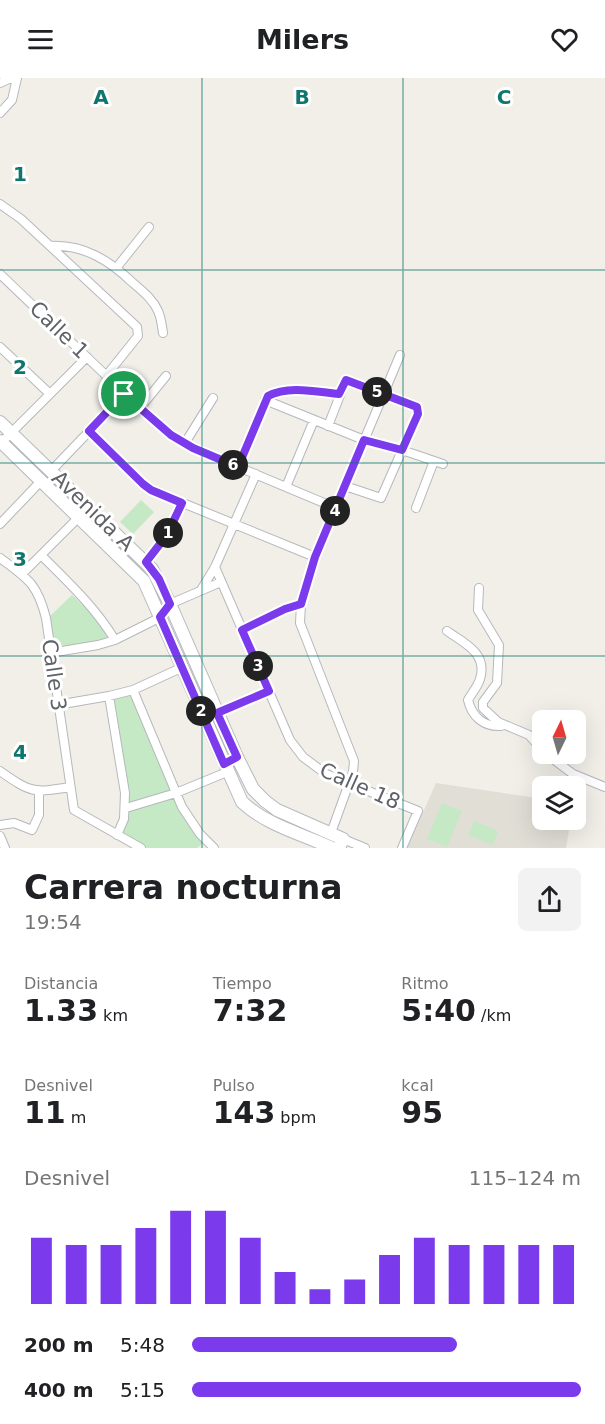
<!DOCTYPE html>
<html lang="es">
<meta charset="utf-8">
<style>
:root{--surface:#fff;--page:#f2f2f2;--text:#202124;--muted:#757577;--accent:#7c3aed}
body{margin:0;font-family:"DejaVu Sans",sans-serif;background:var(--page);color:var(--text);height:100vh;display:flex;flex-direction:column;font-size:22px;white-space:nowrap}
*{box-sizing:border-box;margin:0}
p{font-size:20px;color:var(--muted)}
.icon{flex:none;width:33px;height:33px;fill:none;stroke:currentColor;stroke-width:2;stroke-linecap:round;stroke-linejoin:round}
.map{position:relative;height:770px;overflow:hidden}
.sheet{display:flex;flex-direction:column;background:var(--surface);flex:1}
.sheet>*{flex:none}
.needle{width:39px;rotate:5deg}
.buttons{position:absolute;left:532px;top:632px;display:grid;gap:12px}
.buttons a{display:grid;place-items:center;width:54px;height:54px;border-radius:9px;background:var(--surface);box-shadow:0 6px 24px #0002;font-size:30px}
.pin{position:absolute;display:grid;place-items:center;width:51px;height:51px;color:#fff;margin:-26px;border:3px solid #fff;border-radius:50%;box-shadow:0 2px 6px #0007}
.km{position:absolute;width:30px;height:30px;margin:-15px;border-radius:50%;background:#222;color:#fff;font-size:16px;line-height:30px;text-align:center}
.round{display:grid;place-items:center;flex:none;width:63px;height:63px;border-radius:9px;background:var(--page)}
.summary{display:flex;align-items:center;justify-content:space-between;height:102px;padding:0 24px}
h1{font-size:33px;font-weight:600;line-height:45px}
.figures{display:grid;grid-template-columns:repeat(3,1fr);gap:9px;height:102px;padding:6px 24px}
.figures div{display:grid;align-content:center}
.figures b{font-size:30px;font-weight:600}
.figures small{font-size:16px;font-weight:400}
.figures p{font-size:16px}
.chart{height:168px;padding:12px 24px}
.chart p{display:flex;justify-content:space-between}
.chart svg{width:100%;height:108px;margin-top:6px;stroke:var(--accent);stroke-width:6}
ul{padding:0 24px;list-style:none;font-size:20px}
li{display:grid;grid-template-columns:96px 72px 1fr;align-items:center;height:45px}
li i{height:15px;border-radius:8px;background:var(--accent)}
header{display:flex;justify-content:space-between;align-items:center;height:78px;padding:0 24px;background:var(--surface);font-size:27px;font-weight:600}
.map>svg:first-child{display:block}
</style>
<header><svg class="icon" aria-label="menu" viewBox="0 0 24 24"><path d="M4 6h16M4 12h16M4 18h16"/></svg>Milers<svg class="icon" aria-label="heart" viewBox="0 0 24 24"><path d="M12 20l-8-8c-3-5 5-10 8-4 3-6 11-1 8 4z"/></svg></header>
<div class="map">
<svg width="605" height="770" viewBox="0 0 605 770">
<rect width="100%" height="100%" fill="#f1efe8"/>
<!-- education -->
<path fill="#e1ded6" d="M436,705L543,721V741H571L566,770H407Z"/>
<!-- green -->
<path fill="#c5e8c5" d="M19,370L138,483L150,498L160,517L155,520L14,375Z
M141,422L154,434L133,456L120,444Z
M72,517L88,532L110,559L80,567L52,568L48,540Z
M132,616L173,713L129,727L112,621Z
M175,718L204,764L197,770H147L121,756L128,741L129,732Z
M442,725L462,733L447,769L427,761Z
M474,743L498,753L493,767L468,757Z"/>
<g fill="none" stroke-linecap="round" stroke-linejoin="round">
<!-- minor casing -->
<g stroke="#b5b8bc" stroke-width="10">
<path id="minor" d="M0,5L11,0
M0,35L12,22L17,0
M0,126L21,141L137,249L138,258L106,298
M50,168C84,166 110,183 133,205C142,213 153,221 158,233C161,239 162,248 163,255
M117,189L149,149
M0,196L140,330L172,357L193,370L336,430
M0,269L50,316
M265,322L364,362L402,372L443,386
M140,330L166,298
M328,348L346,302L417,329L418,336L381,420L345,408
M89,353L143,406L151,412L315,479
M185,365L213,320
M0,366L87,279
M238,389L268,318C288,308 317,314 339,316
M51,393L125,316
M286,409L314,342
M416,430L434,383
M0,446L41,403
M41,477C68,504 95,529 115,562
M0,480C28,501 37,505 46,540L74,732L141,770
M146,484L167,457L182,425
M215,489L290,662L303,679L326,696L418,733L402,770
M22,496L79,439
M479,510L478,532L499,567L497,605L483,624V630L498,644L529,657L543,673
M201,512L215,489L256,396
M242,552L285,532L301,526
M447,553C464,565 488,575 480,601C478,608 472,615 468,622C472,639 484,649 501,648
M50,575L98,567L115,562L161,539L170,526L221,504
M133,612L182,729L200,756L214,770
M109,618L125,715L124,741L117,757
M57,627L109,618L133,612L183,589
M217,635L269,613
M545,675L573,696L605,709
M0,693C31,715 33,715 70,709
M126,730L176,715L227,694
M0,747L14,745L32,752L39,737V714
M331,755L353,694L354,683L300,545L301,526L315,479L400,277
M0,758L5,770
M343,761L365,770"/>
</g>
<!-- secondary casing -->
<g stroke="#b6babf" stroke-width="14">
<path id="secondary" d="M0,344L152,491L170,526L237,679L253,711L265,723L277,732L343,761L339,770
M0,363L144,503L242,724C268,748 300,755 332,770"/>
</g>
<!-- minor -->
<use href="#minor" stroke="#fff" stroke-width="8"/>
<!-- secondary -->
<use href="#secondary" stroke="#fff" stroke-width="12"/>
</g>
<g fill="none" stroke-linecap="round" stroke-linejoin="round">
<!-- route casing -->
<g stroke="#fff" stroke-width="12">
<path id="route" d="M346,302L417,329L418,336L402,372L364,362L315,479L301,526L285,531L242,552L269,613L217,635L237,679L224,686L160,539L170,526L159,501L146,484L167,457L182,425L151,412L143,406L89,353L124,316L171,357L193,370L238,389L268,318C288,307 318,314 339,316Z"/>
</g>
<!-- route -->
<use href="#route" stroke="#7c3aed" stroke-width="8"/>
</g>
<!-- grid -->
<path fill="none" stroke="#0f766e" stroke-width="1.5" stroke-opacity="0.55" d="M202,0V770M403,0V770M0,192H605M0,385H605M0,578H605"/>
<g text-anchor="middle" stroke-width="6" stroke-linejoin="round" paint-order="stroke">
<!-- street labels -->
<g font-size="21" fill="#5f6368" stroke="#fff">
<text transform="translate(59 252) rotate(44)" y="7">Calle 1</text>
<text transform="translate(93 433) rotate(44)" y="7">Avenida A</text>
<text transform="translate(54 597) rotate(82)" y="7">Calle 3</text>
<text transform="translate(360 708) rotate(24)" y="7">Calle 18</text>
</g>
</g>
<g font-size="20" text-anchor="middle" font-weight="bold" fill="#0f766e" stroke="#fff" stroke-width="6" stroke-linejoin="round" paint-order="stroke">
<text x="101" y="26">A</text>
<text x="302" y="26">B</text>
<text x="504" y="26">C</text>
<text x="20" y="103">1</text>
<text x="20" y="296">2</text>
<text x="20" y="488">3</text>
<text x="20" y="681">4</text>
</g>
</svg>
<div class="buttons">
<a><svg class="needle" viewBox="-14 -14 28 28"><path d="M0-13l5 13h-10z" fill="#e53935"/><path d="M0 13l5-13h-10z" fill="#757577"/></svg></a>
<a><svg class="icon" aria-label="layers" viewBox="0 0 24 24"><path d="M12 4l9 5-9 5-9-5zM3 14l9 5 9-5"/></svg></a>
</div>
<div class="pin" style="left:124px;top:316px;background:#1e9e55"><svg class="icon" aria-label="arrive" viewBox="0 0 24 24"><path d="M6 21V4h12l-3 4 3 4H6"/></svg></div>
<b class="km" style="left:168px;top:455px">1</b>
<b class="km" style="left:201px;top:633px">2</b>
<b class="km" style="left:258px;top:588px">3</b>
<b class="km" style="left:335px;top:433px">4</b>
<b class="km" style="left:377px;top:314px">5</b>
<b class="km" style="left:233px;top:387px">6</b>
</div>
<section class="sheet">
<div class="summary"><div><h1>Carrera nocturna</h1><p>19:54</p></div><a class="round"><svg class="icon" aria-label="share" viewBox="0 0 24 24"><path d="M12 15V3M7 8l5-5 5 5M5 13v7h14v-7"/></svg></a></div>
<div class="figures">
<div><p>Distancia</p><b>1.33<small> km</small></b></div>
<div><p>Tiempo</p><b>7:32</b></div>
<div><p>Ritmo</p><b>5:40<small> /km</small></b></div>
</div>
<div class="figures">
<div><p>Desnivel</p><b>11<small> m</small></b></div>
<div><p>Pulso</p><b>143<small> bpm</small></b></div>
<div><p>kcal</p><b>95</b></div>
</div>
<div class="chart"><p><span>Desnivel</span>115–124 m</p>
<svg viewBox="0 0 160 44" preserveAspectRatio="none"><path d="M5 44V17M15 44V20M25 44V20M35 44V13M45 44V6M55 44V6M65 44V17M75 44V31M85 44V38M95 44V34M105 44V24M115 44V17M125 44V20M135 44V20M145 44V20M155 44V20"/></svg>
</div>
<ul>
<li><b>200 m</b>5:48<i style="width:68%"></i></li>
<li><b>400 m</b>5:15<i style="width:100%"></i></li>
</ul>
</section>
